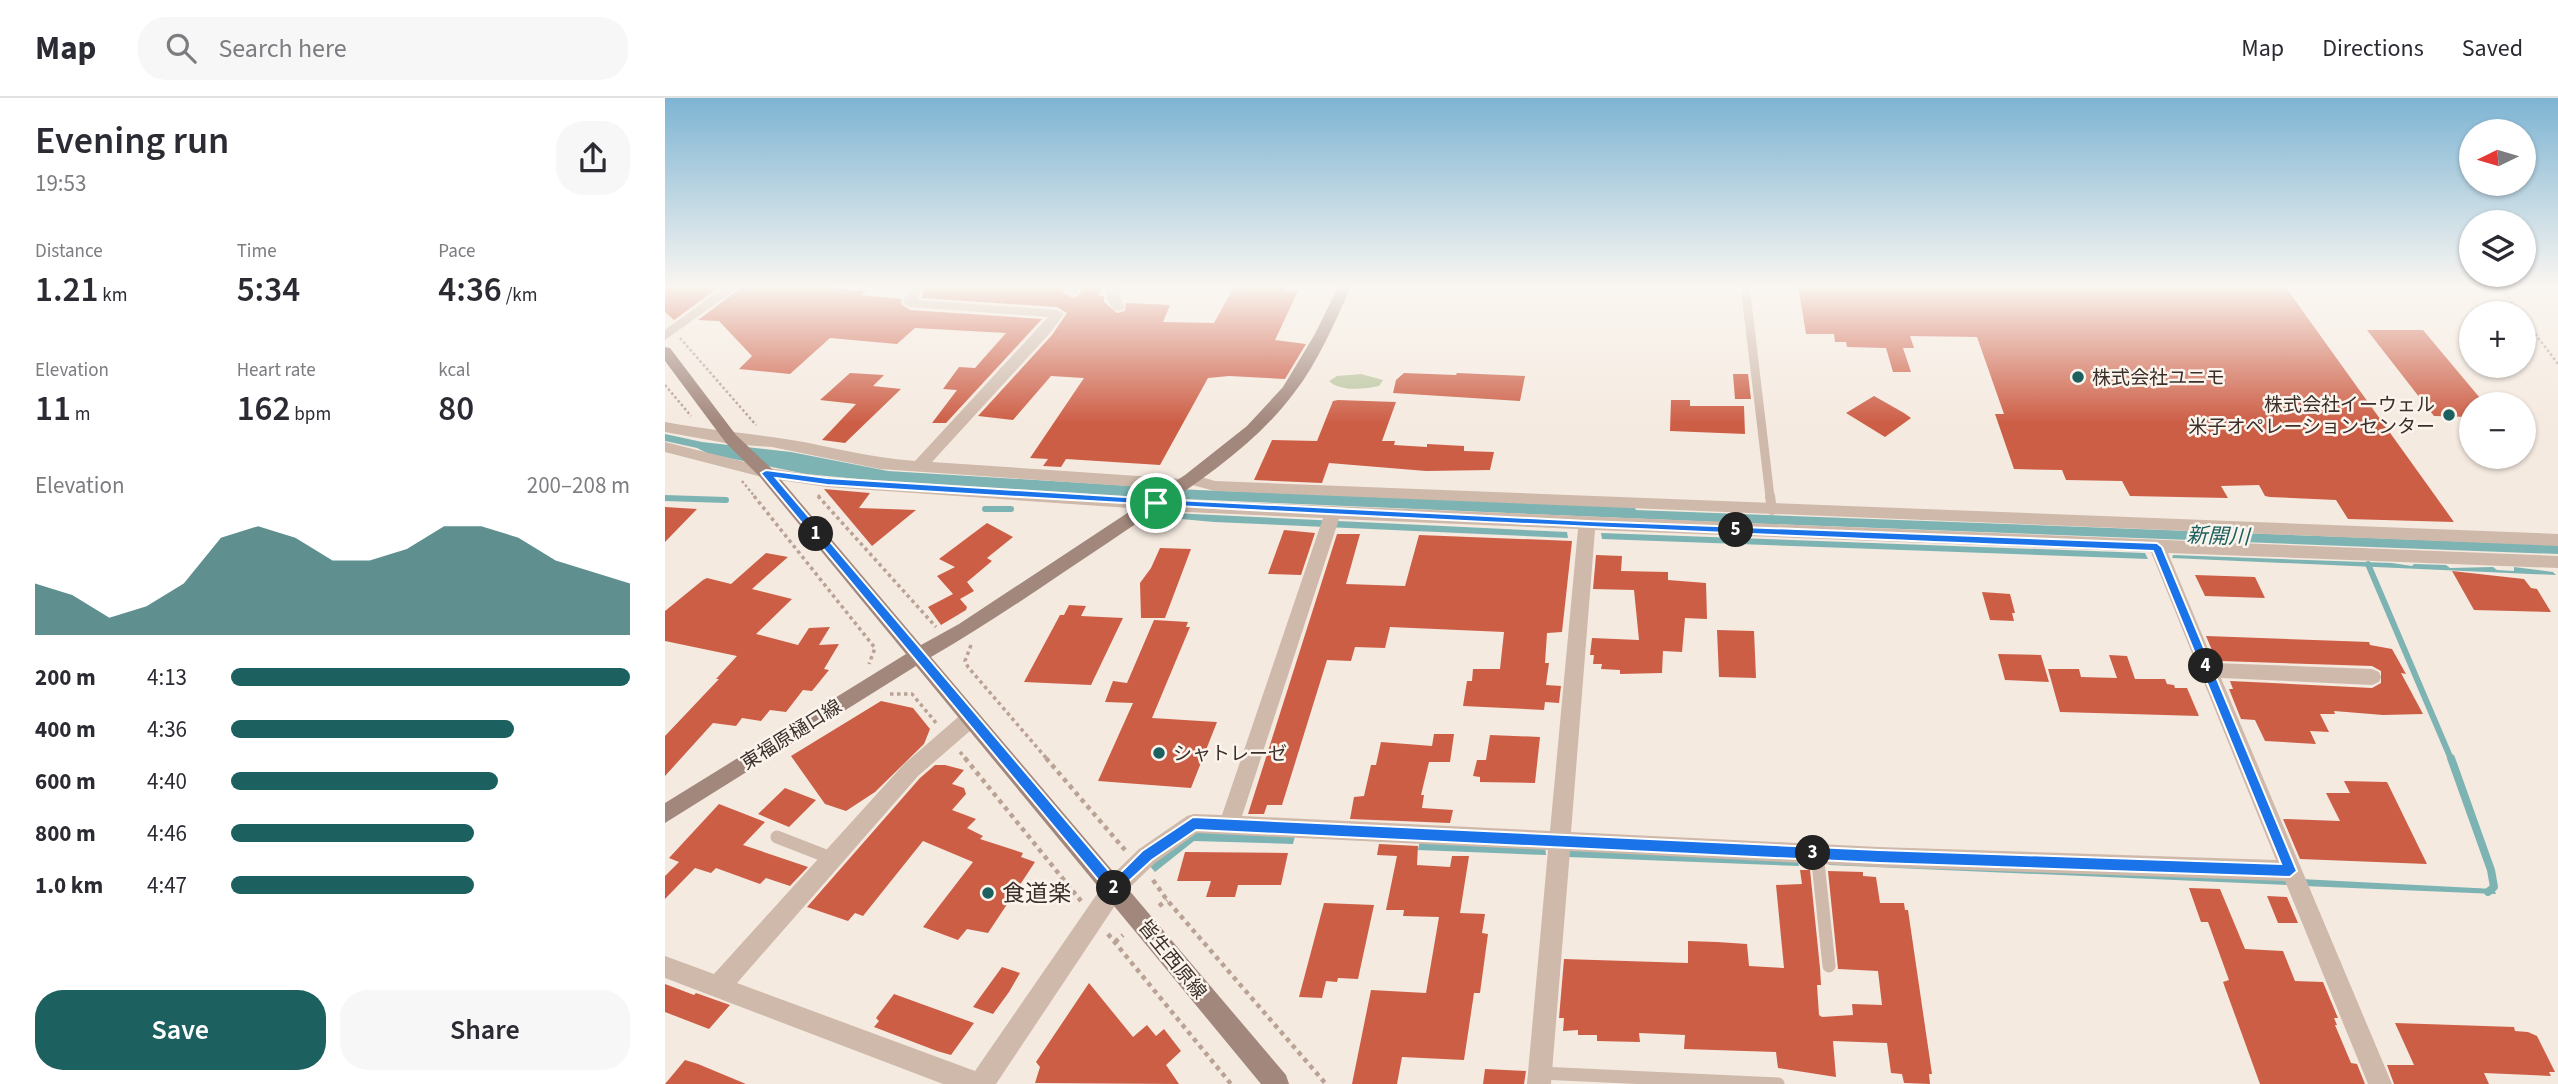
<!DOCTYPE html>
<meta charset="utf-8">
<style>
:root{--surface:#fff;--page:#f7f7f7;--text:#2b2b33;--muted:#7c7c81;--line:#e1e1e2;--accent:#1d6060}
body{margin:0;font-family:"Source Sans 3","Noto Sans JP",sans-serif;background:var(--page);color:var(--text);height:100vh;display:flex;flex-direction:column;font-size:26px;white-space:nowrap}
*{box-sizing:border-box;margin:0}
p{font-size:23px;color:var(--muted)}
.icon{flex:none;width:38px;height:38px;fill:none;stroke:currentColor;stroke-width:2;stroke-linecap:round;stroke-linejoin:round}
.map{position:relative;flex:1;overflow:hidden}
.details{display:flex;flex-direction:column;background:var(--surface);width:665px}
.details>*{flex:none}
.needle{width:46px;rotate:265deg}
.buttons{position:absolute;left:1794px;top:21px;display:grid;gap:14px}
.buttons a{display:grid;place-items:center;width:77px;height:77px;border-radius:50%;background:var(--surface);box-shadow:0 2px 5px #0004;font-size:35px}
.pin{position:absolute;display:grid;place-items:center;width:60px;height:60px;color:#fff;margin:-30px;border:4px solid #fff;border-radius:50%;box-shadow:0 2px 7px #0007}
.km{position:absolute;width:35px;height:35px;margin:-18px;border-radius:50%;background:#222;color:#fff;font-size:19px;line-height:35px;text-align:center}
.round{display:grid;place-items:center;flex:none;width:74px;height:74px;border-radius:28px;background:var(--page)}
.headline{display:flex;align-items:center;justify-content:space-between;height:119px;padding:0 35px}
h1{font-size:38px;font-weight:600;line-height:52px}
.metrics{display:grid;grid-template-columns:repeat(3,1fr);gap:10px;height:119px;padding:7px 35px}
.metrics div{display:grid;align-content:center}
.metrics b{font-size:35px;font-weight:600}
.metrics small{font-size:19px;font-weight:400}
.metrics p{font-size:19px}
.chart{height:196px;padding:14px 35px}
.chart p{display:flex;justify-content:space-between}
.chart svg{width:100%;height:126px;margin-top:7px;fill:var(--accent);opacity:.7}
.cta{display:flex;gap:14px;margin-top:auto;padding:14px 35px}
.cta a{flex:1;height:80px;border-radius:28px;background:var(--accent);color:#fff;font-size:28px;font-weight:600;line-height:80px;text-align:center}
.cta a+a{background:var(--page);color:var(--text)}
ul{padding:0 35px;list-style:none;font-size:23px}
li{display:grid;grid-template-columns:112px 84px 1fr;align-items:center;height:52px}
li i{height:18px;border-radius:9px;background:var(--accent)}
header{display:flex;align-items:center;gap:42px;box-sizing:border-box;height:98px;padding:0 35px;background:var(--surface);border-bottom:2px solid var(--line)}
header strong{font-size:33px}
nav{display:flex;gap:38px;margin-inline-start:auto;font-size:24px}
.search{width:490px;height:63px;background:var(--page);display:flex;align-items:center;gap:18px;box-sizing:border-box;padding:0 24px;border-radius:28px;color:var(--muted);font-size:26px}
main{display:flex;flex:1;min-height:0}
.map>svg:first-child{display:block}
</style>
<header>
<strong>Map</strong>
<div class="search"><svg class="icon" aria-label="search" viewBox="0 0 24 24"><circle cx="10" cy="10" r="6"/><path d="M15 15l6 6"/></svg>Search here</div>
<nav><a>Map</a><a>Directions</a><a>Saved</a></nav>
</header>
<main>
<section class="details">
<div class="headline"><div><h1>Evening run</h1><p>19:53</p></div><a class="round"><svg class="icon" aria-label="share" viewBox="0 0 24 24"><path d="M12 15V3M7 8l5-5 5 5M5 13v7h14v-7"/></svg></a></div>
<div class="metrics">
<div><p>Distance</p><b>1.21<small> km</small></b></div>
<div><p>Time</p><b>5:34</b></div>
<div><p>Pace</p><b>4:36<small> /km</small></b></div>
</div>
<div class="metrics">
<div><p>Elevation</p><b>11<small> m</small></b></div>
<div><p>Heart rate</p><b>162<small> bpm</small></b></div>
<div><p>kcal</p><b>80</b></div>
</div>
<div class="chart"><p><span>Elevation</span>200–208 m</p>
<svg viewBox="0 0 160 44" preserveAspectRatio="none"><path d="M0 44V26L10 30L20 38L30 34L40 26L50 10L60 6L70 10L80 18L90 18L100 14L110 6L120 6L130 10L140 18L150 22L160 26V44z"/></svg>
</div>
<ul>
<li><b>200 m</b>4:13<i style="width:100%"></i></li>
<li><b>400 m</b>4:36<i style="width:71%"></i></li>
<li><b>600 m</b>4:40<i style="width:67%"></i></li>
<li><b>800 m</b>4:46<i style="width:61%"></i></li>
<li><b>1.0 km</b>4:47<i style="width:61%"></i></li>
</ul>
<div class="cta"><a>Save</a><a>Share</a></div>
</section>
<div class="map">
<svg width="1893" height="986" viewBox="0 0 1893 986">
<rect width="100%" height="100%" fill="#f5eae0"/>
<!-- green -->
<path fill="#bbc59f" d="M696,276L718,282L714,288C699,291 675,294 664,283L672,278Z"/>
<!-- water -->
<path fill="#7db4b3" d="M0,336L37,344L126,354L223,373L532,392L969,408L971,412L1893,447V456L1078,425L423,397L246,386L141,376L44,356L32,350L0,343Z
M507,415L902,434L903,440L549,424L505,420Z
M936,435L1480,455L1483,461L937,441Z
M1508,457L1727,465L1747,468L1749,466L1781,467L1785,470L1828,469L1832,472L1849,473V469L1888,474L1891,477L1507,460Z
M528,734L630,738L628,746L529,743L490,774L484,767Z
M755,742L880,748L881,757L753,752Z
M903,751L1132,759L1134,768L902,759Z
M1163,761L1621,781L1624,787L1164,767Z
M1636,781L1829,791L1831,796L1639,788Z"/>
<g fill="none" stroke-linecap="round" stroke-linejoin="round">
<!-- stream-far1 -->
<path stroke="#7db4b3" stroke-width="6" d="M0,400L61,402
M320,411H346
M1703,466L1786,661"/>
<!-- stream -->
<path stroke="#7db4b3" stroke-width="8" d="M1786,660L1826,772L1829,789L1823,794"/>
</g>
<!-- building -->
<path fill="#cd5e46" d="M0,187H57L9,222L0,214Z
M80,187H134L201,193L196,197L237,201L236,206L245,212L377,221L281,325H267L292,292L278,291L294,269L310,270L341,235L250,230L232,246L165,240L125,276L74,271L87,258L54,223L33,222Z
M256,187H401L397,194L408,200L414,197L419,187H439L433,198H439V204L452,215L460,213L461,205L505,207L498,224L549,225L570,187H622L619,193H633L610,242L641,246L620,281L564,278L543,280L495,367L401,361L396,369L378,368L383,361L365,360L419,280L386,278L348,322L313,318L387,237L402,215L392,209L257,200L259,190Z
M1133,187H1619L1789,424L1683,421L1671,402L1605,399L1600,398L1594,387L1556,388L1563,400L1465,398L1457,383L1401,382L1397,372L1349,371L1330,316H1339L1312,239L1245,238L1249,250H1238L1246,274H1228L1221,250L1182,249L1181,244H1170L1169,236H1141Z
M1702,232H1758L1820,306H1806V319L1769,318Z
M185,275L219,277L208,288L236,291L180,345L157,342L191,306L155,302Z
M739,275L791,277L792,275L860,278L855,303L728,295L731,282Z
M1068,276H1083L1086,301H1070Z
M1209,298L1239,315L1246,320L1220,339L1181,315Z
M673,302L731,304L717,343H730L729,347L762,349V346L799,348V353L829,354L825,372L761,373L664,365L657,385L589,382L607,342L652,343L668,303Z
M1006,302H1025V308H1079L1080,336L1005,333Z
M159,391L205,395L194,410L251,412L207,448Z
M0,409L32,411L0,444Z
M322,425L348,439L322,460L327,463L302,484L309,493L295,501L302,509L301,512L276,527L263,509L288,496L272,478L290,469L274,461Z
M619,432L650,435L636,477L603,476Z
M672,436H695L681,486L740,488L754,437L907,443L897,534L882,535L880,565H884L881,587L896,588L894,605L880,604L879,612L798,608L802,583H807L808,571H835L839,534L725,529L720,550L690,549L686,563L662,562L617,707H602L599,716H583Z
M495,450L526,451L500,520H476L475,485L486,470Z
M101,455L123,459L87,491L127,501L91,536L133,547L144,530L165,529L154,547L174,546L159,571L164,572L147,593L138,592L121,614L105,612L96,623L77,620L71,628L48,625L0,678V638L54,581H51L72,558L0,543V513L38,482L42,480L66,486Z
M931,457L957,458L956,473L1003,474V482L1041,485L1042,521L1020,520L1017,554L998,553L997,575L955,576V572L936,571L937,566H928L929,557H925L927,540L974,542L969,492L928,491Z
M1787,473L1859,481L1866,490L1872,491L1886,514L1809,512Z
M1530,477L1590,479L1600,500L1540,498Z
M1317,494L1345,496L1350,515H1347L1349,523L1325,522Z
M404,507L421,508L416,518L458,520L426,587L359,584L395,517H399Z
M489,522L523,524L521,529H525L487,620L552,624L526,690L433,683L468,605L440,604L448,583L462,585Z
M1052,532L1089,533L1091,580L1054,579Z
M1541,538L1704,544L1705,547L1727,551L1741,576L1736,575L1758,616L1718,617L1669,613L1670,616H1655L1664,634L1645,633L1651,646L1600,643L1590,622L1576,621L1564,591H1568L1565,583L1707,590L1716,585V573L1707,568L1556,563L1554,557H1549Z
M1333,556L1376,557L1384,584L1340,582Z
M1444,557L1462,558L1470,581H1500L1502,586L1509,587L1510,590H1522L1534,618L1395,614L1383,571H1414L1416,579L1452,580Z
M216,603L248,610L265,631L259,646L210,694L181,713L160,706L126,658Z
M769,636H789L785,664H764L756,697H759L757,710L788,712L785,725L685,721L689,699L699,698L706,667H711L716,644L767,648Z
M825,637L875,639L870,685L815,684V679L808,678L812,662H821Z
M270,667H280L299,672L287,686L299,690L301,696L287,712L311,721L302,730L318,738L315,741L358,755L356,759L370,764L323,835L302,831L293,842L258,829L308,764L258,743L198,818L190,815L183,823L142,809L255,680Z
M1679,683L1722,684L1762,766L1635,761L1618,721L1675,723L1661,695H1685Z
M120,690L151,702L124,729L93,716Z
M54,706L100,724L78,747L143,769L125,788L101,780L95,786L51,770L46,775L30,770L0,801V778L14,764L4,760Z
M714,746L753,748L752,767L785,769L787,758H804L795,815L820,816L817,835L823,836L815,895H809L799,962L737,959L732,986H687L706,892L761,895L774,819L738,818L739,812H721L732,758L712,757Z
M520,754L623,755L616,787H573L570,799H541L546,783H512Z
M1135,772H1145L1155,870L1156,887H1152L1154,917L1157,919L1188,917L1187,906L1217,907L1213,873L1173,871L1163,773L1198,774V778L1211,779L1215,805H1239L1240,812H1243L1267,976H1264L1265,986L1239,985L1237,976L1226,975L1222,945L1168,943L1171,979L1113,970L1111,954L1019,951L1020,937L974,935L975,944L932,943V937H913V932L898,933L899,920H894L899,861L1023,865V843L1052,844L1082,846L1084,868L1119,870L1111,787L1137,786Z
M1524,790L1555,791L1580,851L1618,853L1630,883L1658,884L1673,920H1669L1672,927H1670L1686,965L1692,966L1700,986H1595L1558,884L1564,882L1543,824H1536Z
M1602,798L1622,799L1633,825H1613Z
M659,805L709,807L693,881L673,880L672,884L661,883L657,900L634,899Z
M337,869L355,875L344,894L328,916L308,909Z
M424,885L468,939L482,927L491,938L499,931L516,953L501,967L514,986L370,985L375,969L371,964Z
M0,886L29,897L31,895L65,907L44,931L0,914Z
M229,896L309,925L286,957L272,953L209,929L214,923L211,920Z
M1730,925L1849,929L1850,933L1863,934L1872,938L1890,974H1884L1886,978L1819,975L1824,986H1729L1722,967H1749Z
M20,962L33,966L81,986H0Z
M820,971L861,973L859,986H818Z"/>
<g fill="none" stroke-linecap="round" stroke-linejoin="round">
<!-- path-far2 -->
<path stroke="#baa295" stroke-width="2.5" stroke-dasharray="2.5 2.5" stroke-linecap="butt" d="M1834,187L1855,215
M1858,220L1893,266
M15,240L91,327
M0,287L26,318
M77,383L90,399
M153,397L155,399"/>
<!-- path-far1 -->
<path stroke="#baa295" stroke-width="3.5" stroke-dasharray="3.5 3.5" stroke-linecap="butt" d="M89,398L210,550L204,566
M153,398L271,529
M306,547L300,563L303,569L382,661
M225,596H247L272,626
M295,654L301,661"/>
<!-- path -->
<path stroke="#baa295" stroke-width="4.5" stroke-dasharray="4.5 4.5" stroke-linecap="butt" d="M300,660L416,803
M381,660L460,752
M488,782L502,802L661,986
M494,808L502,802
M443,836L566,986
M450,844L458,837"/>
<!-- lane-far2 -->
<path stroke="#ceb9ab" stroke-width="9" d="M1080,187L1105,399"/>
<!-- lane-far1 -->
<path stroke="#ceb9ab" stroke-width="10" d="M1105,398L1107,412"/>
<!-- lane -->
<path stroke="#ceb9ab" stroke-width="13" d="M112,739L166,760
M1152,755L1164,868
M875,975L1113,986"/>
<!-- street -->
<path fill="#ceb9ab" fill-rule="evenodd" d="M62,187H77L0,242V232Z
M200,187H251L257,191L253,202L392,212L399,216L385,235L267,364L518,381L520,377L526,376L550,383L1893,436V448L550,393L527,387L519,392L215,371L107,349L66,346L0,334V324C37,331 70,334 107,339C155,345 201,360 250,363L383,219L245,209L238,205L242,194L206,191Z
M404,187H417L412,196L407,197L400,193Z
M442,187H454L455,200L460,209L458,212L453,213C442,210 441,197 442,187Z
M0,344L104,370L162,379L522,402L1893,458V470L1503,455L1549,565L1707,571L1714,574L1716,579L1714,584L1707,587L1556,580L1727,986H1703L1620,783L1214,769L905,753L886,986H862L883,752L532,735L490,765L457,797L331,986H278L0,880V858L49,876L239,666L299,614L306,612L313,614L316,620L313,626L253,678L72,885L310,973L441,783L474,751L522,718L529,716L557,717L658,420L522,414L162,389L101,380L0,354ZM674,421L913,431L885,733L577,718ZM930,432L1486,454L1611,762L1214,749L906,734Z"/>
<!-- secondary -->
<path fill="#a2877c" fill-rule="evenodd" d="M674,187H687C670,223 654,263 629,295C582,358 508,400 444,444C385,483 327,524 266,559L621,977L624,986H596L251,568L0,725V705L241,556L95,379L61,345L0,263V249L5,250L71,337L107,371L256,547L294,526L520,377L582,328L618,289L650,236Z"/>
</g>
<!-- sky -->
<linearGradient id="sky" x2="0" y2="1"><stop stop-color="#7db4d3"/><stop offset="0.58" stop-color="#faf6f1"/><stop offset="1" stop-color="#faf6f1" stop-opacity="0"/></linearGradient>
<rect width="1893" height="325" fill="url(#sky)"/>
<!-- route -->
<path fill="#1a73e8" stroke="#fff" stroke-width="2" fill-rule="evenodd" d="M101,372L162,380L491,401L922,423L1492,445L1497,449L1632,773L1625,779L1214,765L531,732L487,762L449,797L444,795L97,377L96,375ZM111,380L162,387C603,416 1045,435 1488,453L1616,766L1214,752L528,719L477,753L450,780Z"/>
<!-- markers -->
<g fill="#1d6060" stroke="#fbf4ed" stroke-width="2.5">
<circle cx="1413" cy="279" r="7"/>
<circle cx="1784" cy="317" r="7"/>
<circle cx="494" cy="655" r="7"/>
<circle cx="323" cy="795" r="7"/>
</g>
<g text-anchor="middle" stroke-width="5" stroke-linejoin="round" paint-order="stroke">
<!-- poi labels -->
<g font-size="19" fill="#3c2f2a" stroke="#fbf4ed" text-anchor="start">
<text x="1427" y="286">株式会社ユニモ</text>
<text x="1770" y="313" text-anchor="end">株式会社イーウェル<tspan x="1770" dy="22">米子オペレーションセンター</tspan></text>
<text x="508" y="662">シャトレーゼ</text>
</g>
<!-- street labels -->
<g font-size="19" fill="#3c2f2a" stroke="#fbf4ed">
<text transform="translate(126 636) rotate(-32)" y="7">東福原樋口線</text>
<text transform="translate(508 861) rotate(51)" y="7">皆生西原線</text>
</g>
<!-- water labels -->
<g font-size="21" font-style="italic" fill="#1d6060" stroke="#fbf4ed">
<text transform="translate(1553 438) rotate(2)" y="7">新開川</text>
</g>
<!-- near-poi labels -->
<g font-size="23" fill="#3c2f2a" stroke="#fbf4ed" text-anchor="start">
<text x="337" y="803">食道楽</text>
</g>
</g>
</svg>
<div class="buttons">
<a><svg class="needle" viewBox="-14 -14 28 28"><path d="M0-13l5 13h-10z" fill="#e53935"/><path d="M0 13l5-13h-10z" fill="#7c7c81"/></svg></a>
<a><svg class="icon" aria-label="layers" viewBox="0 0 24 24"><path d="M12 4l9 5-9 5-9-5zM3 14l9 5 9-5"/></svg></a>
<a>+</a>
<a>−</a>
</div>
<div class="pin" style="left:491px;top:405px;background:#1e9e55"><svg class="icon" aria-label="arrive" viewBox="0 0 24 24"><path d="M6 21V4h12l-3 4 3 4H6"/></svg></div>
<b class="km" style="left:151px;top:436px">1</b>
<b class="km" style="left:449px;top:790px">2</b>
<b class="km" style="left:1148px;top:755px">3</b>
<b class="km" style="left:1541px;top:568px">4</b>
<b class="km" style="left:1071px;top:432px">5</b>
</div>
</main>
